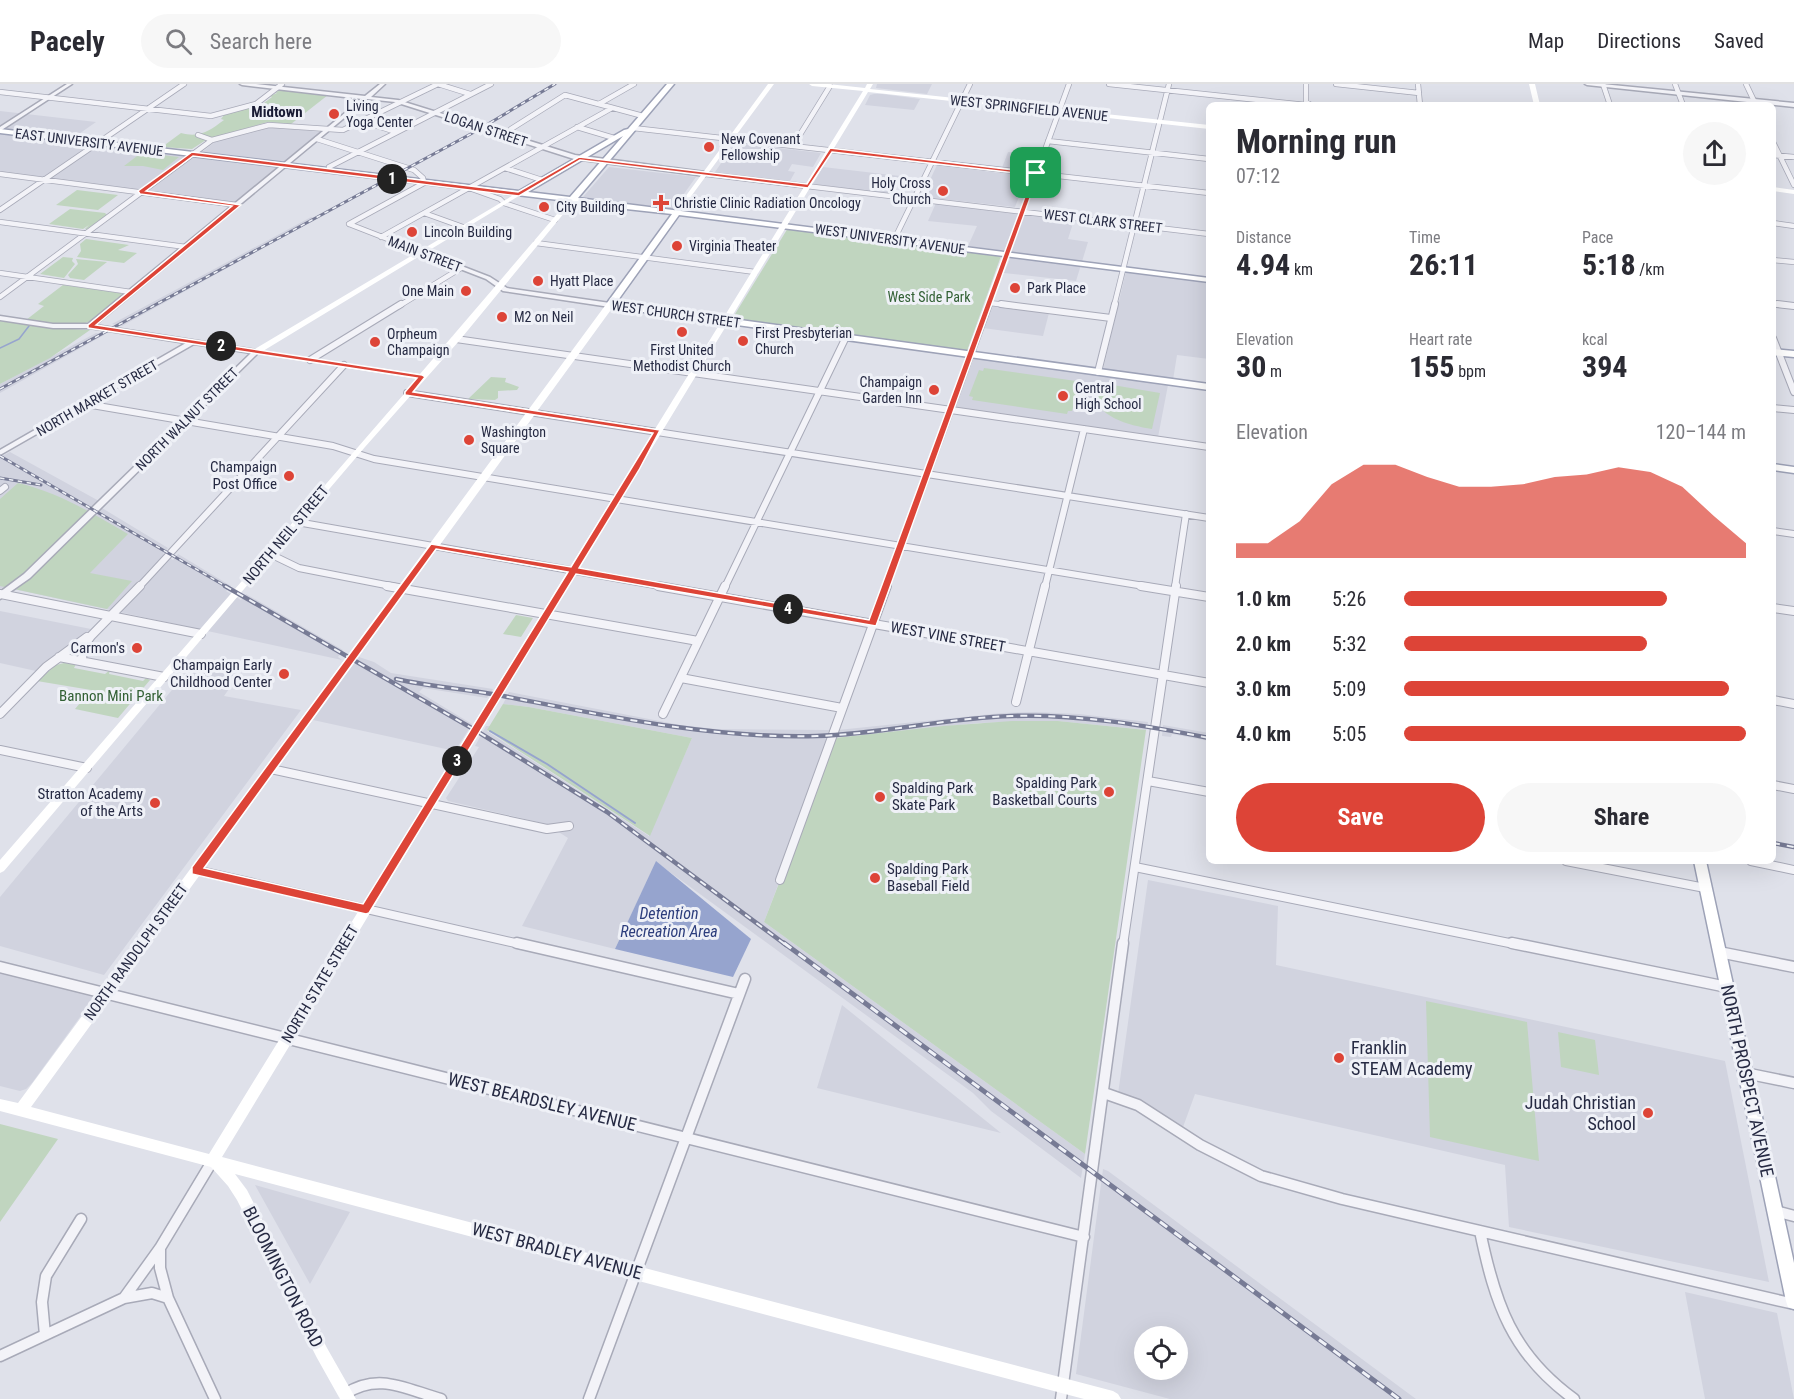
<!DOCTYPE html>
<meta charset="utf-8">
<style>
:root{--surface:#fff;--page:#f7f7f7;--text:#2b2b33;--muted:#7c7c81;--line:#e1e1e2;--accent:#dd4437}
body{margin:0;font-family:"Roboto Condensed",sans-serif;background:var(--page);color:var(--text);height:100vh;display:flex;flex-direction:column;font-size:22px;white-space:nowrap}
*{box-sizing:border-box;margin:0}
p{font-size:20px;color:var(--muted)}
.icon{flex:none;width:33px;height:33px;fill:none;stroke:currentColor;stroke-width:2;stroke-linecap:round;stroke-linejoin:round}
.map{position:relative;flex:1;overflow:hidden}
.sheet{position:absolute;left:1206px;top:18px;width:570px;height:762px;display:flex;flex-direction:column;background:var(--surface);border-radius:9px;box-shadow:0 6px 24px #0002}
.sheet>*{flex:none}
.fabs{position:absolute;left:1134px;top:1242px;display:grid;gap:12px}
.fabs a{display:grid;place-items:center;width:54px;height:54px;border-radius:50%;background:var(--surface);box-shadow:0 6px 24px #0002;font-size:30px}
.pin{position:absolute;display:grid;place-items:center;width:51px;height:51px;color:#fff;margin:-26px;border-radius:12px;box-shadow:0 3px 9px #0006}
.km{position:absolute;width:30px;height:30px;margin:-15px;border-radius:50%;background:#222;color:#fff;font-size:16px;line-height:30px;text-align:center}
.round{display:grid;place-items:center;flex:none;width:63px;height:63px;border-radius:32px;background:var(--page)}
.summary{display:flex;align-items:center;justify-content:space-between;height:102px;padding:0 30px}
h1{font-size:33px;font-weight:700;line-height:45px}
.metrics{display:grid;grid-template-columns:repeat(3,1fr);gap:9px;height:102px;padding:6px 30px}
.metrics div{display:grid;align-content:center}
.metrics b{font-size:30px;font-weight:700}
.metrics small{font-size:16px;font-weight:400}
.metrics p{font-size:16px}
.chart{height:168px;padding:12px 30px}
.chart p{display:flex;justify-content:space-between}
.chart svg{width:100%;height:108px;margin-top:6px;fill:var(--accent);opacity:.7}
.cta{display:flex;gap:12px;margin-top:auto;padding:12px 30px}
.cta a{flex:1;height:69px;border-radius:36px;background:var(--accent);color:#fff;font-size:24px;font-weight:700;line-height:69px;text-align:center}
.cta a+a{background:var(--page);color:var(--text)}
ul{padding:0 30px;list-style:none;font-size:20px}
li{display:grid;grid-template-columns:96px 72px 1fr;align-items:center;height:45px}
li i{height:15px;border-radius:8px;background:var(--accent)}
header{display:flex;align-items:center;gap:36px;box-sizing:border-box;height:84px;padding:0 30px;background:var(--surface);border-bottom:2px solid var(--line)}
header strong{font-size:28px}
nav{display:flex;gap:33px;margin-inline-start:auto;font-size:21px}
.search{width:420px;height:54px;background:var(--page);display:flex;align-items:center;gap:15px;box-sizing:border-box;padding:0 21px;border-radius:33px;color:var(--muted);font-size:22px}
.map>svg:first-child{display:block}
</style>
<header>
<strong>Pacely</strong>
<div class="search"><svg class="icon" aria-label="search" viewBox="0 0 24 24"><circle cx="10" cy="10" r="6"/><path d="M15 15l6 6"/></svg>Search here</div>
<nav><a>Map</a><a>Directions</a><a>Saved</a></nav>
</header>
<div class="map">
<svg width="1794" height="1315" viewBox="0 0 1794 1315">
<rect width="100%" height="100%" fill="#dfe1ea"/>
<!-- built -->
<path fill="#d1d3df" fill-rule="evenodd" d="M877,0H932L927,10L876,4Z
M874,10H882L920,15L914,26L865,21L870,11Z
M0,27L96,38L76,52L100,55L92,61L194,74L215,58L246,47L277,43L320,48L235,119L0,89Z
M735,59L821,69L813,83L792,80L788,87L795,88L790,97L715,88Z
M1008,68L1035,71L1015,123L922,113L937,81L1000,89Z
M609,83L696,93L673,125L583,113Z
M823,83L900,92L891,110L813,100Z
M936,119L1074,136L1068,155L1088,158L1076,197L1004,189L1013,168L968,162L977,142L928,137Z
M311,133L316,135L122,242L112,240Z
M1126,187L1209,198V275L1177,271L1173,296L1103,286Z
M992,222L1049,229L1043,252L983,244Z
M96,249L104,251L0,309V300Z
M974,274L1168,301L1158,353L955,323Z
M10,368L99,417L89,427L95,431L102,424L168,464L163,470L173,476L178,470L231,502L226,507L241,516L246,510L343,566L338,573L342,576L4,503L0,505V373Z
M0,527L91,545L36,587L0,579Z
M359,573L374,578L391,589L493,605L487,614L423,604L419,608L472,640L455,667L313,636Z
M191,583L238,592L224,612L301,626L104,891L0,862V813Z
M509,608L680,641L716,645L829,646L798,748L764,838L1085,1070L1081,1094L991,1027L973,1009L656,778L615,865L522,842L568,754L546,740L448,717L446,714L479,663L475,662L486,642H490L487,647L649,752L692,654L529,623L503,620Z
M1035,628L1079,630L1148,638L1146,646L1058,637L978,639L835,654L838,646L1002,629Z
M1163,641L1209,649V657L1172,650L1171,653L1162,652Z
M1148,796L1278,822L1276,881L1725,977L1769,1198L1509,1143L1505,1081L1195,1010L1183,1043L1118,1010Z
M0,887L96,911L32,999L26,1005L20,1007L0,1002Z
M842,921L1001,1049L817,1004Z
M1103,1085L1108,1087L1416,1315H1170L1076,1290ZM1178,1252V1286H1144V1252Z
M255,1101L350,1128L310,1200Z
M1685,1208L1777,1229L1794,1315H1705Z"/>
<!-- green -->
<path fill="#c0d5bf" d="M282,6L328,11L291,40L268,38L206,56L192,65L162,63L181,49C200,54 209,47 224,36L221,35L224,31L261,20L260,19H264L272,13L270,12L277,9L275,8Z
M141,69H144L179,73L163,86L143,82H124Z
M77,106L118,111L98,126L56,121Z
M70,125L105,129L107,131L87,145H85L89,141L83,145L49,140Z
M788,144L827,151L1001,172L967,267L732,235Z
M86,155L129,161L118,166L137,169L124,179L77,173L81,167L80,160Z
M63,173L73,174L72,177L75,180L64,194L40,190Z
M76,175L107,178L84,196L70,194L68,191L78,180Z
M63,201L121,209L122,211C112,220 101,232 88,238C71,246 44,239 26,236L44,222L38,220Z
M0,237L56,244L90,246L50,274L0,300Z
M984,284L1076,297L1075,300L1079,301L1072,327H1068L1067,330L972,316L973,313L969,312L979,286L983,287Z
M491,293L506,294L505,298L519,303L517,306L498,307V314L495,316L468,315Z
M1095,298L1160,309L1152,345C1127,341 1087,331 1095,298Z
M18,399C58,408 92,429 128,450L90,489L132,497L107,525L0,502V415Z
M516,531L533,534L521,553L503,550Z
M64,579L76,580L74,584L105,590L110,586L109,590L143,597L146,594L150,596L118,634L75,625L91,606L37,597L56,581Z
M503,620L529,623L692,654L650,752L487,646Z
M1012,637H1058L1146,646L1085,1070L764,838L835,654L943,642Z
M1426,917L1527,938L1539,1077L1430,1053Z
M1558,948L1595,956L1599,991L1561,983Z
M0,1040L58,1055L0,1138Z"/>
<!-- water -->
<path fill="#96a4ce" d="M656,777L751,855L733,893L615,865Z"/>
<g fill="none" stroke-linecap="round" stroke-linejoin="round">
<!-- stream-far1 -->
<path stroke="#96a4ce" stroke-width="1.5" d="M0,264L19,255L29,242"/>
<!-- stream -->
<path stroke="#96a4ce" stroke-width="2" d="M490,647L547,680L635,739"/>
<!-- minor-far3 casing -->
<g stroke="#a8aab8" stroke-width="6">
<path id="minor-far3" d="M438,0L470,10
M1109,0L1306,21
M1306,0V18L1311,21
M1336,0L1419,9
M1418,0L1420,21
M1603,0L1610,21
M1675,0L1683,21
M1746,0L1756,21
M0,8L211,32L256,20L282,0
M599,20L634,0
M362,37L396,48
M577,43L614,54
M633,44L1209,109
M511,45L565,11L643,32
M198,51L212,56
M317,55L414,86L423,94L424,99L349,140
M1048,57L1209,75
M1773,58L1794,101
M793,62L830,2
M1773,71L1794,73
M329,83L491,0
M505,84L542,96
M0,90L237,121
M705,90L1209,150
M469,104L500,115L504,119L555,136
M0,126L184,0
M424,129L463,143
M0,138L186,163
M1773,139L1794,142
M349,140L421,168
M381,153L612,24
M894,156L970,0
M536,159L755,188
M1773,176L1794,178
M0,189L131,208
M0,213L212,56L269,41L343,46L438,0
M990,219L1014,222
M1773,220L1793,222
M399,222L461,184
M988,222L1069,0
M1114,222L1169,0"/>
</g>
<!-- minor-far2 casing -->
<g stroke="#a8aab8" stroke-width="8">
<path id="minor-far2" d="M1001,220L1111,234
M1777,220L1794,222
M1773,254L1794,308
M456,255L1209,363
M310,276L401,220
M1098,288L1115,220
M407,309L1209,434
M86,320L333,362L374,375L1150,503
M1773,324L1794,326
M0,407L5,403
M297,438L666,503
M1773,447L1794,450
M270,470L299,484L396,503
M139,503L344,281
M725,503L846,253
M886,503L989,220
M1045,503L1084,345
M1175,503L1186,430"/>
</g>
<!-- minor-far1 casing -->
<g stroke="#a8aab8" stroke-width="10">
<path id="minor-far1" d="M387,502L698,557
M658,502L1209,599
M1141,502L1209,513
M0,510L201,550
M1773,524L1794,527
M59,573L164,593
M82,577L83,563L91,552L140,502
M681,594L842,624
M1773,616L1794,620
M1016,618L1045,502
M0,630L46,583L87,553
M663,630L725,502
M0,666L87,684
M271,685L547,745L569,742
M1148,697L1209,708
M1773,701L1794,705
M1566,777L1705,804
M1751,777L1794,786
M1135,783L1519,861
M196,786L524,861
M780,796L887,502
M1123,861L1176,502"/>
</g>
<!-- minor casing -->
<g stroke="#a8aab8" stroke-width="13">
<path id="minor" d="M517,859L739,910
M1512,859L1727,903
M1719,868L1794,883
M0,883L1084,1153
M1745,989L1794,999
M1104,1009L1138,1021L1200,1061L1261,1092L1342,1115L1794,1220
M1775,1127L1794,1132
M1480,1147C1495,1220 1512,1270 1574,1315
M160,1165V1184L168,1214
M124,1214L152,1209L168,1214L215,1315
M45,1251L42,1218L46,1192L81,1135
M0,1272L124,1214L160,1164L213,1076
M345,1310C379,1288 405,1305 441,1315
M589,1315L745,895
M1061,1315L1123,859"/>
</g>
<!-- tertiary casing -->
<g stroke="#a8aab8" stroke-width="3">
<path id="tertiary" d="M67,0H72L0,47V43Z
M240,0H256L365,12L380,0H385L371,13L398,16L575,71L705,88L708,90L705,92L574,75L395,18L367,15L95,241L256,266L259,268L30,494L0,515V508L24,490L251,269L194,260L0,371V366L186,259L90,244H53L0,236V232L53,240H88L362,15L242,1Z
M1585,0H1602L1794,19V23L1587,1Z
M419,167H423L490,193L507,204L610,219L613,221L610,223L503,207L486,195L419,169Z"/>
</g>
<!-- primary casing -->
<g stroke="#9da2b7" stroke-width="3">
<path id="primary" d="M667,0H674L578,114L1209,194V198L679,131L616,219L1209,300V306L607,223V219L672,130L571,119L567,117L0,49V45L519,107L624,46L628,45ZM623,52L570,113L528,108Z
M1773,265L1794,267V273L1773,271Z
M1773,380L1794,383V389L1773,386Z
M1694,777H1706L1794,1179V1225L1788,1223L1786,1217Z"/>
</g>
<!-- minor-far3 -->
<use href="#minor-far3" stroke="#f3f3f8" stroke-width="4.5"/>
<!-- minor-far2 -->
<use href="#minor-far2" stroke="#f3f3f8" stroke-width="6"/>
<!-- minor-far1 -->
<use href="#minor-far1" stroke="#f3f3f8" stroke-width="8"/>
<!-- minor -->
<use href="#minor" stroke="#f3f3f8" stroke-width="10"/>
<!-- tertiary -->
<use href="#tertiary" fill="#f3f3f8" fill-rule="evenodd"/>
<!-- secondary -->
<path fill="#fff" fill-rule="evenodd" d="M768,0H774L678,130H674V128Z
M809,0H828L865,4L867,0H873L870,5L1209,41V45L868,8L222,1073L1113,1307L1118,1310L1121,1315H1084L235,1090L247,1106L327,1264L356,1315H340L317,1274L237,1116L228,1102L211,1083L0,1027V1015L18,1019L607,219H613V223L31,1023L209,1070L863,7L812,2Z
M1529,0H1535L1540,21H1534Z
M1773,103L1794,106V110L1773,107Z
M517,109L522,110L263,267L420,290L569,116L574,117L459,257L365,363L4,787L0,789V776L417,295L256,270L252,268L253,266Z"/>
<!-- primary -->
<use href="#primary" fill="#fff" fill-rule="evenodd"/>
<!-- rail-far2 casing -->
<g stroke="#777b95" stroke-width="3">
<path id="rail-far2" d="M0,305L478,46L555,0
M0,372L227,503
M0,394L41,401"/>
</g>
<!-- rail-far1 casing -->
<g stroke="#777b95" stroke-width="4.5">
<path id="rail-far1" d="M225,502L475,646L607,728L786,861
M396,595C431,603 468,605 503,612C607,632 712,655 817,652C882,650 946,634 1011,632C1078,630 1144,641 1209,654
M1773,759L1794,763"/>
</g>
<!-- rail casing -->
<g stroke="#777b95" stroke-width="5">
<path id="rail" d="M784,859L1399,1315"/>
</g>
<!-- rail-far2 -->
<use href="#rail-far2" stroke="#eff1f7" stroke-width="1.5" stroke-dasharray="4.5" stroke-linecap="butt"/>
<!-- rail-far1 -->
<use href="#rail-far1" stroke="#eff1f7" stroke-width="2" stroke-dasharray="7" stroke-linecap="butt"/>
<!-- rail -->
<use href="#rail" stroke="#eff1f7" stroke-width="3" stroke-dasharray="9" stroke-linecap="butt"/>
</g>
<!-- route -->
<path fill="#dd4437" stroke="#fff" stroke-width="1.5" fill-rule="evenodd" d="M830,64L1039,89L876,542L576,490L369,829L366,830L192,790V783L431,460L571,483L653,349L405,311V308L417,294L88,244V241L232,122L140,110L138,107L192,68L518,108L579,73L807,100ZM832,68L1033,91L869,536L579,484L639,386L660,346L413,308L425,293L422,291L96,241L241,121L146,107L193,72L519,112L580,76L808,104ZM436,465L568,488L363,820L204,784Z"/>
<!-- markers -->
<g fill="#dd4437" stroke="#eff1f7" stroke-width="2">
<circle cx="334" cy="30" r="6"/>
<circle cx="709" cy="63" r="6"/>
<circle cx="943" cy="107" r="6"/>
<path d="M658 110h6v6h6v6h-6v6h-6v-6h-6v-6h6z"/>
<circle cx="544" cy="123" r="6"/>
<circle cx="412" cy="148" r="6"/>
<circle cx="677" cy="162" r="6"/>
<circle cx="538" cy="197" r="6"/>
<circle cx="1015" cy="204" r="6"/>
<circle cx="466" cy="207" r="6"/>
<circle cx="502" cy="233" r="6"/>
<circle cx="682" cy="248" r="6"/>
<circle cx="743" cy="257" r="6"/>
<circle cx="375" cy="258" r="6"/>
<circle cx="934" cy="306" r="6"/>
<circle cx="1063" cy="312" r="6"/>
<circle cx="469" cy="356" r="6"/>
<circle cx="289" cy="392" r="6"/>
<circle cx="137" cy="564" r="6"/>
<circle cx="284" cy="590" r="6"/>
<circle cx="1109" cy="708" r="6"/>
<circle cx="880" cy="713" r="6"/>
<circle cx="155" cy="719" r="6"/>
<circle cx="875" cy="794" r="6"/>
<circle cx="1339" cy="974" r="6"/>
<circle cx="1648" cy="1029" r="6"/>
</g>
<g text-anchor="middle" stroke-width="6" stroke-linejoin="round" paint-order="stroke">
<!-- far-poi labels -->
<g font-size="14" fill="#262a43" stroke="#eff1f7" text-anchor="start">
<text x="346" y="27">Living<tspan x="346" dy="16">Yoga Center</tspan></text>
<text x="721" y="60">New Covenant<tspan x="721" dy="16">Fellowship</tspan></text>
<text x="931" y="104" text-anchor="end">Holy Cross<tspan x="931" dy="16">Church</tspan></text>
<text x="674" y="124">Christie Clinic Radiation Oncology</text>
<text x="556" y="128">City Building</text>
<text x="424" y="153">Lincoln Building</text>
<text x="689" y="167">Virginia Theater</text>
<text x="550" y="202">Hyatt Place</text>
<text x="1027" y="209">Park Place</text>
<text x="454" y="212" text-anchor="end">One Main</text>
<text x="514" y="238">M2 on Neil</text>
<text x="755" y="254">First Presbyterian<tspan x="755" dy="16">Church</tspan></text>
<text x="387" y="255">Orpheum<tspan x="387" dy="16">Champaign</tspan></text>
<text x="682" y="271" text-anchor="middle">First United<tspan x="682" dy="16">Methodist Church</tspan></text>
<text x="922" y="303" text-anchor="end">Champaign<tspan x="922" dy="16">Garden Inn</tspan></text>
<text x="1075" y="309">Central<tspan x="1075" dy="16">High School</tspan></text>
<text x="481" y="353">Washington<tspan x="481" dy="16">Square</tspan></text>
</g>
<!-- far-street labels -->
<g font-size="14" fill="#262a43" stroke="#eff1f7">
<text transform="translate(1029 24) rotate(6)" y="5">WEST SPRINGFIELD AVENUE</text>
<text transform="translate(486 45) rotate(18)" y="5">LOGAN STREET</text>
<text transform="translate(89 58) rotate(7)" y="5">EAST UNIVERSITY AVENUE</text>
<text transform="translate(1103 137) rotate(7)" y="5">WEST CLARK STREET</text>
<text transform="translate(890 155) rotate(8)" y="5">WEST UNIVERSITY AVENUE</text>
<text transform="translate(425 170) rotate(21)" y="5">MAIN STREET</text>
<text transform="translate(676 230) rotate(8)" y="5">WEST CHURCH STREET</text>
<text transform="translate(97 314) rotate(-30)" y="5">NORTH MARKET STREET</text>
<text transform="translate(187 335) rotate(-45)" y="5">NORTH WALNUT STREET</text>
</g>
<!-- far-park labels -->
<g font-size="14" fill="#326034" stroke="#eff1f7">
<text x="929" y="218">West Side Park</text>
</g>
<!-- far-quarter labels -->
<g font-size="15" font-weight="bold" fill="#191b34" stroke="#eff1f7">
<text x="277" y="33">Midtown</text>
</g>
<!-- poi labels -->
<g font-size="15" fill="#262a43" stroke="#eff1f7" text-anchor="end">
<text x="277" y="388">Champaign<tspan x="277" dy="17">Post Office</tspan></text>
<text x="125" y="569">Carmon's</text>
<text x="272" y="586">Champaign Early<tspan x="272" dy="17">Childhood Center</tspan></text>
<text x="1097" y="704">Spalding Park<tspan x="1097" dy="17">Basketball Courts</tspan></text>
<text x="892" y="709" text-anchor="start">Spalding Park<tspan x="892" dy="17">Skate Park</tspan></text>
<text x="143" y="715">Stratton Academy<tspan x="143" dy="17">of the Arts</tspan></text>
<text x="887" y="790" text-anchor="start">Spalding Park<tspan x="887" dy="17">Baseball Field</tspan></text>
</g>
<!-- street labels -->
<g font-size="15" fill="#262a43" stroke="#eff1f7">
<text transform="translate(286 451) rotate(-50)" y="5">NORTH NEIL STREET</text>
<text transform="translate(948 553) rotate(10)" y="5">WEST VINE STREET</text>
<text transform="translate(136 868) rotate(-54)" y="5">NORTH RANDOLPH STREET</text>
<text transform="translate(320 900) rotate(-59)" y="5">NORTH STATE STREET</text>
</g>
<!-- park labels -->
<g font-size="15" fill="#326034" stroke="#eff1f7">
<text x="111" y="617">Bannon Mini Park</text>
</g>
<!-- water labels -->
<g font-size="16" font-style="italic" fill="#2c3d7c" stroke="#eff1f7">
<text x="669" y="835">Detention<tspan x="669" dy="18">Recreation Area</tspan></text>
</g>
<!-- near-poi labels -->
<g font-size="18" fill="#262a43" stroke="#eff1f7" text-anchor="start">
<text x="1351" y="970">Franklin<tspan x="1351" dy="21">STEAM Academy</tspan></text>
<text x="1636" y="1025" text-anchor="end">Judah Christian<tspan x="1636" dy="21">School</tspan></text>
</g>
<!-- near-street labels -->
<g font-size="18" fill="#262a43" stroke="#eff1f7">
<text transform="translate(1747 997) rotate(78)" y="6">NORTH PROSPECT AVENUE</text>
<text transform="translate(542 1018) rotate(14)" y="6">WEST BEARDSLEY AVENUE</text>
<text transform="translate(557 1167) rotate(15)" y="6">WEST BRADLEY AVENUE</text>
<text transform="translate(283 1193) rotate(63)" y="6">BLOOMINGTON ROAD</text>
</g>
</g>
</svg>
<div class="fabs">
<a><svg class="icon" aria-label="locate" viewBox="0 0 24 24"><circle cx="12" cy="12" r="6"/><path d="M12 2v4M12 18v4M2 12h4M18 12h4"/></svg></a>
</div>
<div class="pin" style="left:1036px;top:89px;background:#1e9e55"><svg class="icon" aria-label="arrive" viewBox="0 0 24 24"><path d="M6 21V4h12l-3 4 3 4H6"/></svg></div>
<b class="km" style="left:392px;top:95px">1</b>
<b class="km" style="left:221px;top:262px">2</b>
<b class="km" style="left:457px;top:677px">3</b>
<b class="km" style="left:788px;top:525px">4</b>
<section class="sheet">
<div class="summary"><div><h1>Morning run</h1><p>07:12</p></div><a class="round"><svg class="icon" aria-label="share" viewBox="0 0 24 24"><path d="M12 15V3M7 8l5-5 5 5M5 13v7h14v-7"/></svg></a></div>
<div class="metrics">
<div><p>Distance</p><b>4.94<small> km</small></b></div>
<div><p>Time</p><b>26:11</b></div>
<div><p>Pace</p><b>5:18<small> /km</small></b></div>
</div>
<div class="metrics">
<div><p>Elevation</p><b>30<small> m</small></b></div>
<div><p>Heart rate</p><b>155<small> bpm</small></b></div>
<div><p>kcal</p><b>394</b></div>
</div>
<div class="chart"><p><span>Elevation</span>120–144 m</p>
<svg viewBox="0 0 160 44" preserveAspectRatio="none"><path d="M0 44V38L10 38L20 29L30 14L40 6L50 6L60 11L70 15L80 15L90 14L100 11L110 10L120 7L130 9L140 15L150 27L160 38V44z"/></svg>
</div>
<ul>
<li><b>1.0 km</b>5:26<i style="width:77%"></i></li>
<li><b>2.0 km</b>5:32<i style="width:71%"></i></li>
<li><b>3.0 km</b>5:09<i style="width:95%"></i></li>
<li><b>4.0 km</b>5:05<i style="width:100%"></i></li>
</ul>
<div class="cta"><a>Save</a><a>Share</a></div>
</section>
</div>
